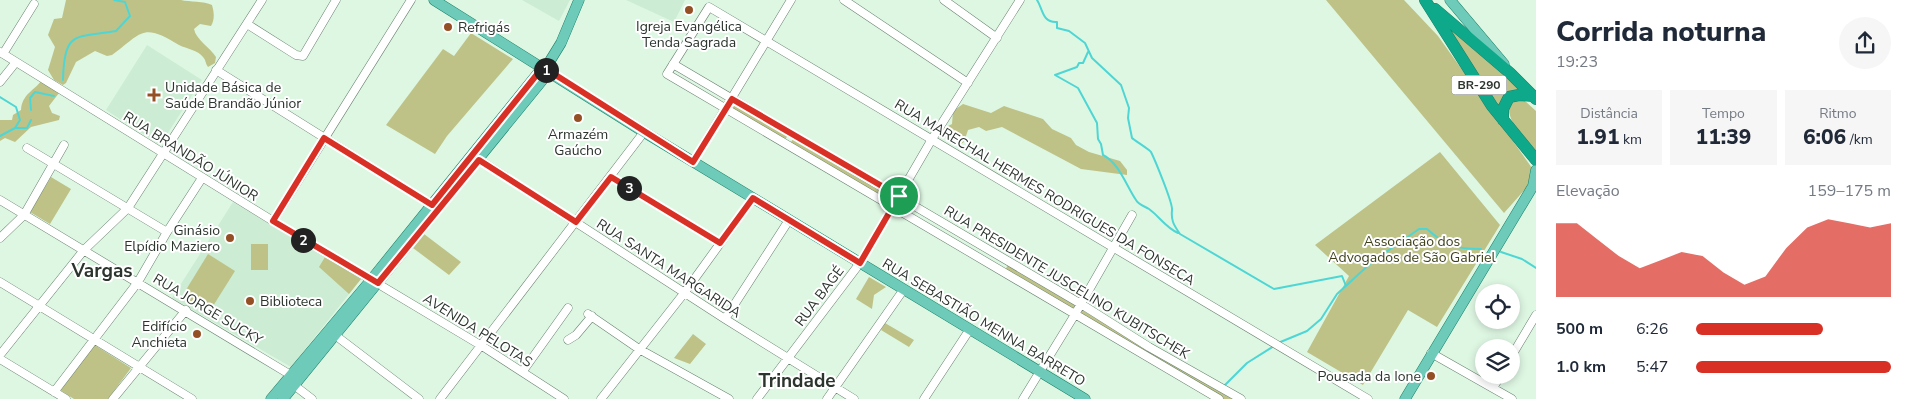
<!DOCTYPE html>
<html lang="pt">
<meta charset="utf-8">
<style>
:root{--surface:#fff;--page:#f6f6f7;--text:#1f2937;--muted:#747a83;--accent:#d93025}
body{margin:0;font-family:"Nunito Sans",sans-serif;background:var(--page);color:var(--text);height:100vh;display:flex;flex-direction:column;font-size:19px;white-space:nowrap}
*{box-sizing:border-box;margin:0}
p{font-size:16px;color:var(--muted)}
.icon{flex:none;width:28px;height:28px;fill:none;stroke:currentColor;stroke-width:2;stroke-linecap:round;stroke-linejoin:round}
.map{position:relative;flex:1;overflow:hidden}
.details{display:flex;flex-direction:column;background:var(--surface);width:375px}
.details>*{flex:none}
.buttons{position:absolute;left:1475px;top:284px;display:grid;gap:10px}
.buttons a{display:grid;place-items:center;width:45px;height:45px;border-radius:50%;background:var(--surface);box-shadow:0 2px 8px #0003;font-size:25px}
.pin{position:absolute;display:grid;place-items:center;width:42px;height:42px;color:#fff;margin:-21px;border:2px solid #fff;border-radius:50%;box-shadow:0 1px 5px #0007}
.km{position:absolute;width:25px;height:25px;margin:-12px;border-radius:50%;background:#222;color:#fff;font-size:14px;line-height:25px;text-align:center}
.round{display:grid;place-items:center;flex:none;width:52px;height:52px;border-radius:26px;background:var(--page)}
.summary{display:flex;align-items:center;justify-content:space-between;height:85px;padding:0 20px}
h1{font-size:28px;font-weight:800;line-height:38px}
.metrics{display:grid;grid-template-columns:repeat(3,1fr);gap:8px;height:85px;padding:5px 20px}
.metrics div{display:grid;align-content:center;border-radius:0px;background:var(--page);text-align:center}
.metrics b{font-size:21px;font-weight:800}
.metrics small{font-size:14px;font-weight:400}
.metrics p{font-size:14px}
.chart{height:140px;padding:10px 20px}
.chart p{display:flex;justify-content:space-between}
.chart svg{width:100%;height:90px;margin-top:5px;fill:var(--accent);opacity:.7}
ul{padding:0 20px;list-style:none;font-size:16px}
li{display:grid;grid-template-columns:80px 60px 1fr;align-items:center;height:38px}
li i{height:12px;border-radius:6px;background:var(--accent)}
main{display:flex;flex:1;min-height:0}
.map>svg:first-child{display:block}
</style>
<main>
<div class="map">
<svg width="1536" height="399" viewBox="0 0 1536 399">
<rect width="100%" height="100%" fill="#def7e3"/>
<!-- built -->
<path fill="#ccecd3" d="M522,0H570L559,21Z
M626,0H685L674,22Z
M147,45L202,80L160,145L106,110Z
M233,202L361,279L291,367L172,298Z"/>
<!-- green -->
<path fill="#bec287" d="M66,0H181C190,2 204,1 212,5C214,12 215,19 211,26L200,24L194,29C196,40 210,47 216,57L215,63L208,67C205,63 206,60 203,57C198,50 187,49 179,45C142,22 142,33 112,55L107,56L95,51L76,62L66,83L63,85L54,80L48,70L55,47L48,35L54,19L62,18Z
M1326,0H1404L1438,36L1532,168L1529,185L1504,213Z
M1437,15L1524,91L1499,109Z
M471,33L513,59L447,136L435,154L386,125L443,49L454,56Z
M43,79L59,93L49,106L52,113L60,116L59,120L31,127L15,142L5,138L0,141V120H12L13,115L21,110C22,94 34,91 43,79Z
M1518,99L1525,101L1536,111V151C1523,137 1509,125 1508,105Z
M735,104L788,135L785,140L732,109Z
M963,104L991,113L1004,106L1043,119L1052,129L1071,138L1076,145L1089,152L1120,161L1127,170V175L1081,169L1002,127L986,131L979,127L968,130L964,142L958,146L941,134L944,128L952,124L953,111Z
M794,138L892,196L889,202L790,143Z
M1440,152L1500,225L1437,327L1408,310L1363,385L1307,352L1349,276L1315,245Z
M51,177L71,189L50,224L30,212Z
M424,234L461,262L449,275L413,248Z
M251,244H268V270H251Z
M208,254L235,271L208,314L181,298Z
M325,257L361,279L349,294L319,267Z
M1008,265L1076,306L1073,311L1005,270Z
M869,277L886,287L874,295L872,309L856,299Z
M1082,310L1234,399H1222L1079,315Z
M885,323L914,340L909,347L881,330Z
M693,334L706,344L690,364L674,358Z
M93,344L131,368L108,399H74L60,390Z"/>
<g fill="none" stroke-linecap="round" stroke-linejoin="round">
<!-- stream -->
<path stroke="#4ed6d4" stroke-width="2" d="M1037,0C1043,9 1042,23 1057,22V28L1069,31L1085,43L1092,58L1121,85L1129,108L1128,118L1132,138C1134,140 1150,150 1151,152C1154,158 1173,203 1172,210C1171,220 1173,224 1180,234L1274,289L1342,276L1346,286
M1088,52L1083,63H1079L1077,67L1055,75L1078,88L1097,123L1098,139L1101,144L1103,155C1119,163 1126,185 1136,200C1139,205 1144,206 1149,209C1159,216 1165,227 1178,233
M63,80C64,30 75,38 116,31L130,16L125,2L114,0
M0,97L16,107L20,120L15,128
M31,110L30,98L35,92L54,96
M0,136L15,128H27L31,120
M1501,252L1522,259L1536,268
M1278,343L1307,331L1321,319L1337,294L1373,261L1419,229H1427C1446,246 1455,249 1481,249
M1224,386L1247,363L1274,346"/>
<!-- minor casing -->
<g stroke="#69806e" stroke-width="9">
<path id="minor" d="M844,0L968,83
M944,0L997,38
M247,24L296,55L303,56L336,0
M0,52L273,221L482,346L564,399
M3,54L34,4
M673,64L1081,304L1149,347L1241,399
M216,70L435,207
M0,82L16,62
M27,148L167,232
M475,157L725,319L854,399
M693,162L791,0
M611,177L720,243
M0,200L294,377
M273,221L411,0
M0,238L24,215L64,145
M0,282L192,399
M588,314L639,349L729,399
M725,319L789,220
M331,332L419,399
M568,340L576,335L592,316
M1431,353L1512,399
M0,355L84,250L128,208L262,0
M1511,357L1536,315
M0,359L66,399
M523,371L568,308
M290,382L312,399
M1493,388L1501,375
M54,392L138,282L167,232L202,178
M113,399L186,310
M440,399L644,132
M601,399L685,292L753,198
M757,399L860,263L932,139L1020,0
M827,399L904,289
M924,399L970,329
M1023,399L1074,316L1132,215
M1219,399L667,74L709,7L1368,399"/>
</g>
<!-- major casing -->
<g stroke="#188069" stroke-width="11">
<path id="major" d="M434,0L644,132L1085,399
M1450,0L1504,64
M545,69L561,43L579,0
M271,399L371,280L543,67
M283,399L549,72
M1405,399L1533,186L1536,170"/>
</g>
<!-- highway casing -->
<g stroke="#188069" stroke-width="12">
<path id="highway" d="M1425,0L1492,106L1536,160
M1435,9L1510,73L1536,99
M1503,120V109L1509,97L1519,95L1534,96"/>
</g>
<!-- minor -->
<use href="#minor" stroke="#fff" stroke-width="8"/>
<!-- major -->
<use href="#major" stroke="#6ecbb9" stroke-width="10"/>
<!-- highway -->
<use href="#highway" stroke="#0ea98a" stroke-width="11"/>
</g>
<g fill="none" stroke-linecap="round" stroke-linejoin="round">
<!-- route casing -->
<g stroke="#fff" stroke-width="10">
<path id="route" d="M543,67L693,162L732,99L899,196L860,263L753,198L720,243L611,177L576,222L479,160L378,283L273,221L324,138L432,205Z"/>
</g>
<!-- route -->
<use href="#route" stroke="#d93025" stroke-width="6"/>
</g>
<!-- markers -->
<g fill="#944f24" stroke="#fff" stroke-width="2">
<circle cx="689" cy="10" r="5"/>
<circle cx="448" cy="27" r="5"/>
<path d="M151.5 87.5h5v5h5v5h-5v5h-5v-5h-5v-5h5z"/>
<circle cx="578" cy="118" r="5"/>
<circle cx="230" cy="238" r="5"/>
<circle cx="250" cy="301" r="5"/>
<circle cx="197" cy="334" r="5"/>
<circle cx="1431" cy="376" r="5"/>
</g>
<g text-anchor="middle" stroke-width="4" stroke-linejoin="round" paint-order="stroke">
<!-- shield labels -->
<rect fill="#fff" stroke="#6b716c" stroke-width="1" x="1451.5" y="75.5" width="55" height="19" rx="4"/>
<g font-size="12" font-weight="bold" fill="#2b342d">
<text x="1479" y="89">BR-290</text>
</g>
<!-- poi labels -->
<g font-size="14" fill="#2b342d" stroke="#fff" text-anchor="start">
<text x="689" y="31" text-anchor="middle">Igreja Evangélica<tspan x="689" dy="16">Tenda Sagrada</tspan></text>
<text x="458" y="32">Refrigás</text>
<text x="165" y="92">Unidade Básica de<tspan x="165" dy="16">Saúde Brandão Júnior</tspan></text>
<text x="578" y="139" text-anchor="middle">Armazém<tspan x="578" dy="16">Gaúcho</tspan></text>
<text x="220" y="235" text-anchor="end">Ginásio<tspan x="220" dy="16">Elpídio Maziero</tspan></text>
<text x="260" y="306">Biblioteca</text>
<text x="187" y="331" text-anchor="end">Edifício<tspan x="187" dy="16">Anchieta</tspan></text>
<text x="1421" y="381" text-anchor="end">Pousada da Ione</text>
</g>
<!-- street labels -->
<g font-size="14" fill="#2b342d" stroke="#fff">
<text transform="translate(191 156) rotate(32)" y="5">RUA BRANDÃO JÚNIOR</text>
<text transform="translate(1045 192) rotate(31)" y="5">RUA MARECHAL HERMES RODRIGUES DA FONSECA</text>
<text transform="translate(669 268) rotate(33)" y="5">RUA SANTA MARGARIDA</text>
<text transform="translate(1067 282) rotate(31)" y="5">RUA PRESIDENTE JUSCELINO KUBITSCHEK</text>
<text transform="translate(819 296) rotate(-53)" y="5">RUA BAGÉ</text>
<text transform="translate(208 309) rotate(31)" y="5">RUA JORGE SUCKY</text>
<text transform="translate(984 322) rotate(31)" y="5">RUA SEBASTIÃO MENNA BARRETO</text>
<text transform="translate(478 330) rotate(32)" y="5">AVENIDA PELOTAS</text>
</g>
<!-- park labels -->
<g font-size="14" fill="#3e4019" stroke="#fff">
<text x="1412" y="246">Associação dos<tspan x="1412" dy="16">Advogados de São Gabriel</tspan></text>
</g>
<!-- district labels -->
<g font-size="19" font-weight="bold" fill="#2b342d" stroke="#fff">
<text x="102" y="277">Vargas</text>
<text x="797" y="387">Trindade</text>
</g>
</g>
</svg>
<div class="buttons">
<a><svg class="icon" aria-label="locate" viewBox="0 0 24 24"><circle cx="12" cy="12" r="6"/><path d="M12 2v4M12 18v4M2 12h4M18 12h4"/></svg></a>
<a><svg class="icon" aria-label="layers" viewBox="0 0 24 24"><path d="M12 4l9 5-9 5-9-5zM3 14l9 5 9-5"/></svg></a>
</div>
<div class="pin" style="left:899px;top:196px;background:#1e9e55"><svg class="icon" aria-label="arrive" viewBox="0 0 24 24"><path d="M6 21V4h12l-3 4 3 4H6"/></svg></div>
<b class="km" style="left:546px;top:70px">1</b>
<b class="km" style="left:303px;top:240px">2</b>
<b class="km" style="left:629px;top:188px">3</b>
</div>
<section class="details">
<div class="summary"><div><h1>Corrida noturna</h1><p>19:23</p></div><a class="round"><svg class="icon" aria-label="share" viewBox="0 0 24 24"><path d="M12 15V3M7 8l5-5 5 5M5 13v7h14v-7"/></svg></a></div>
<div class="metrics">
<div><p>Distância</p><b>1.91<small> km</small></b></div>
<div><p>Tempo</p><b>11:39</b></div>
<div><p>Ritmo</p><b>6:06<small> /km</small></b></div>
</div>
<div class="chart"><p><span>Elevação</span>159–175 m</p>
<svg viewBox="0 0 160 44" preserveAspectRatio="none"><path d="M0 44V8L10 8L20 16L30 24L40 30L50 26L60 22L70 24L80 32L90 38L100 34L110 20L120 10L130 6L140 8L150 10L160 8V44z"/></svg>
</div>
<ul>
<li><b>500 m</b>6:26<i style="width:65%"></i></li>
<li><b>1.0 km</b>5:47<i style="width:100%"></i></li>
</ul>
</section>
</main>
